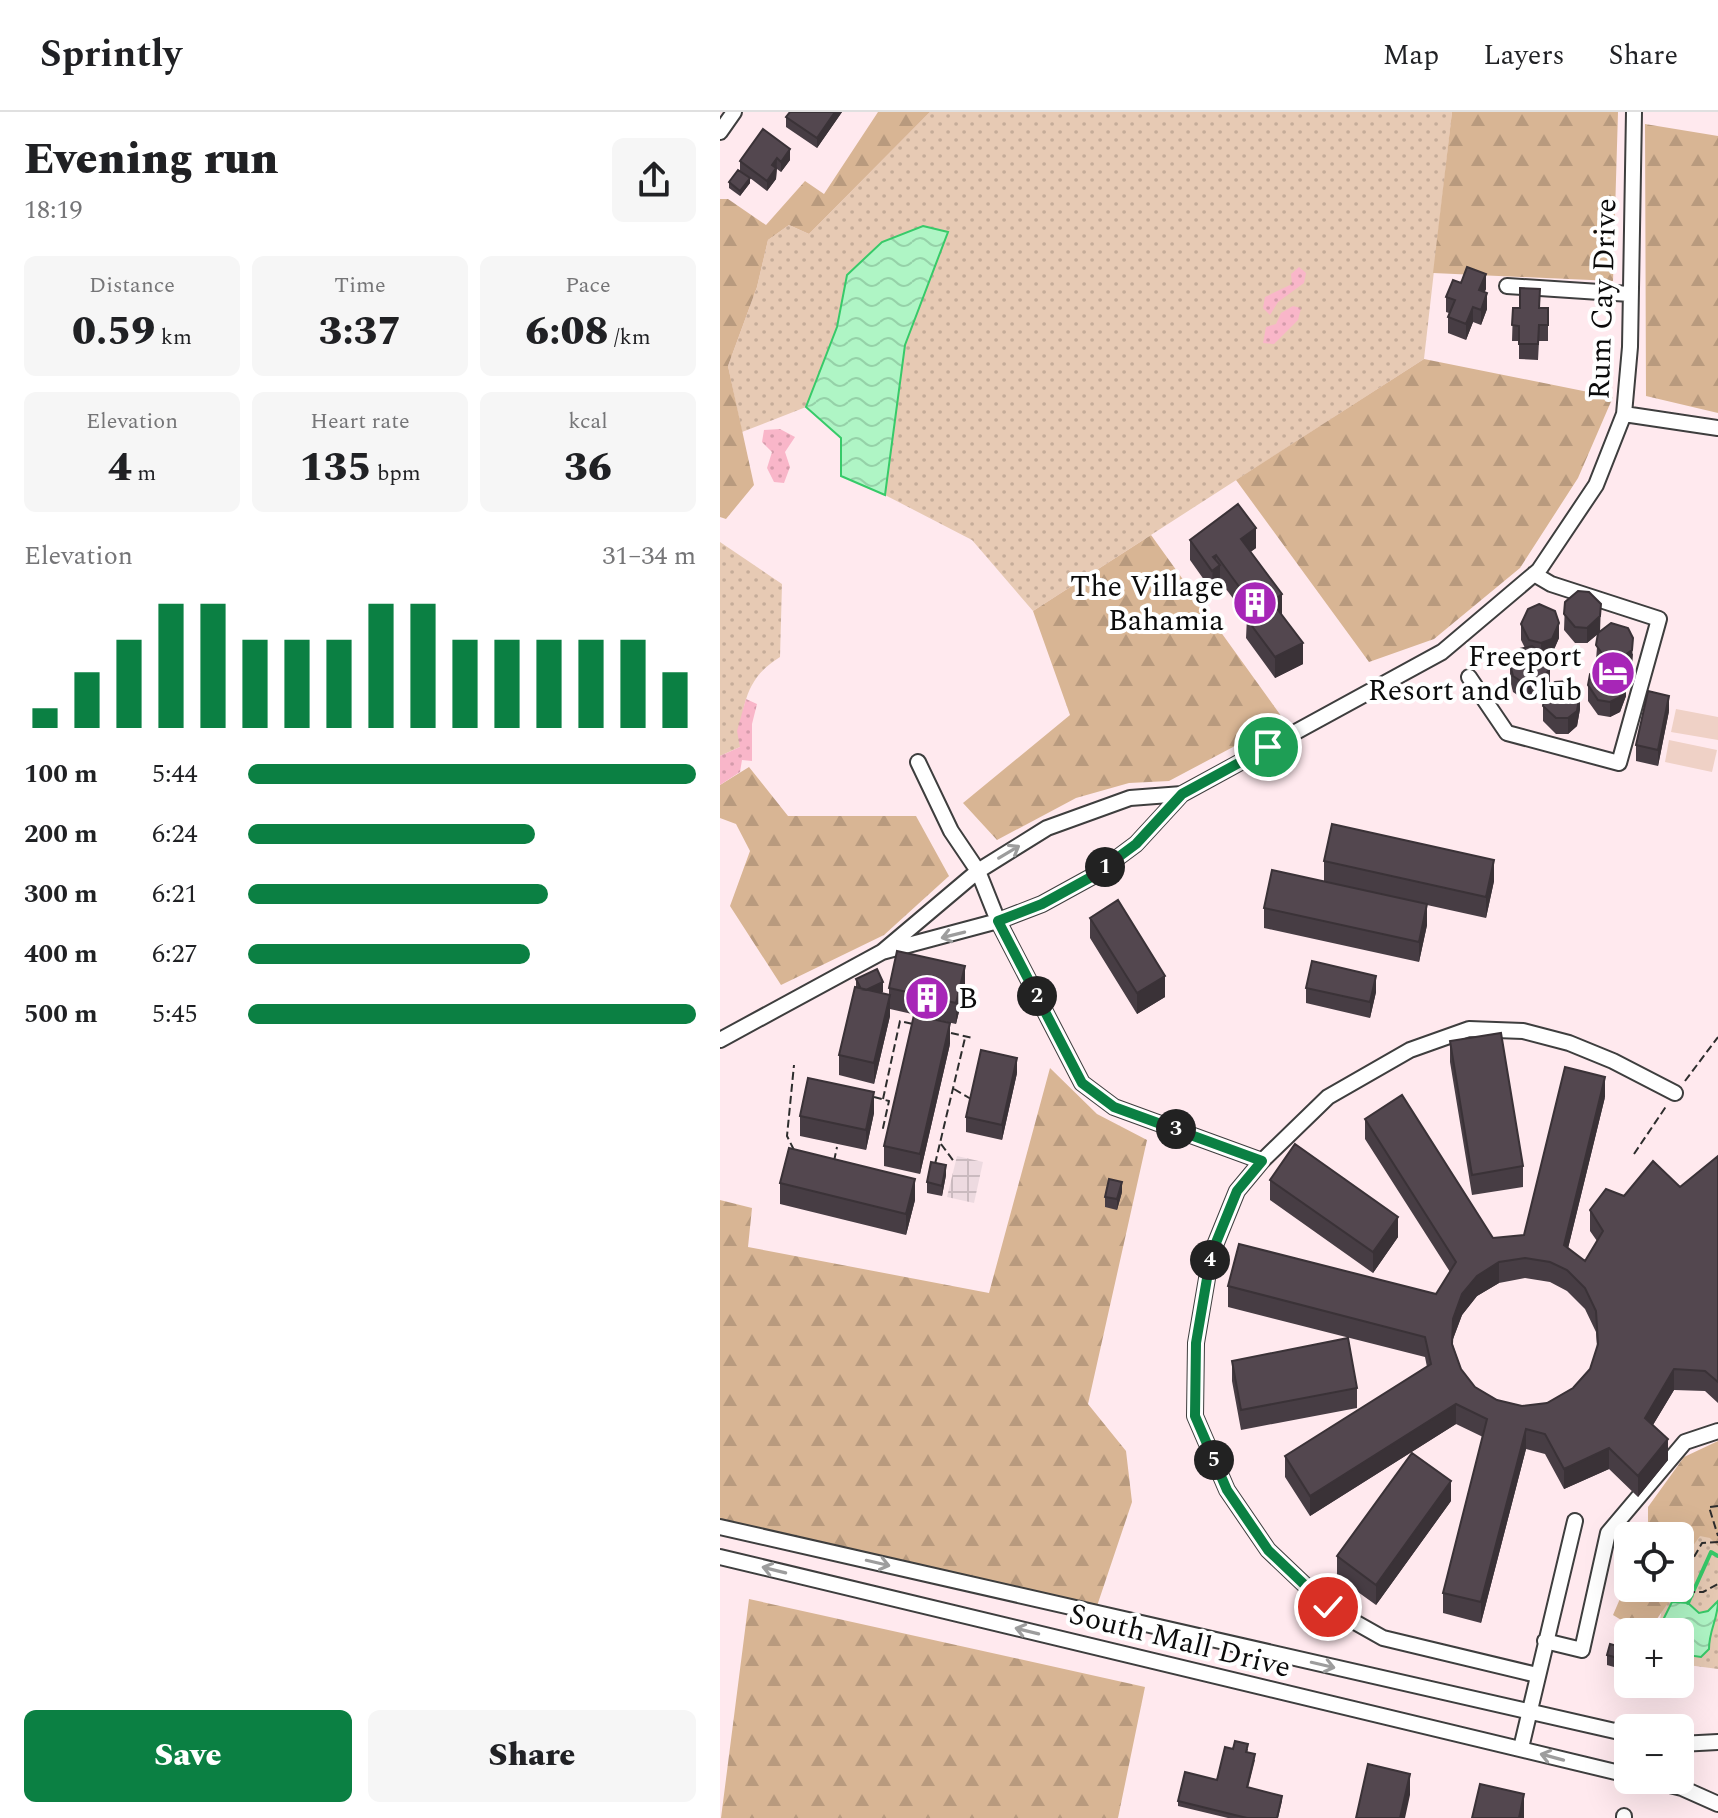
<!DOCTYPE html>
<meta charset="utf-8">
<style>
:root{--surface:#fff;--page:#f6f6f6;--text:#202124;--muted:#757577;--line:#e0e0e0;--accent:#0b8043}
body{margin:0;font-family:Spectral,serif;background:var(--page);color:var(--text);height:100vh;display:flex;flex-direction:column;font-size:30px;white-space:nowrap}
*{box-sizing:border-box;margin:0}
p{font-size:26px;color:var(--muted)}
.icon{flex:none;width:44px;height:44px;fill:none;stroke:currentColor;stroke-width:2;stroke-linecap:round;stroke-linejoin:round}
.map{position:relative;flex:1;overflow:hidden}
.drawer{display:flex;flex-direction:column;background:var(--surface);width:720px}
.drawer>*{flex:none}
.tools{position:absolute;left:894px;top:1410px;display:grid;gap:16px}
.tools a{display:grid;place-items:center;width:80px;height:80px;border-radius:12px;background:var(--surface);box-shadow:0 8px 32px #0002;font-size:40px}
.pin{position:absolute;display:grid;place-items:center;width:68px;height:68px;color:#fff;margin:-34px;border:4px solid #fff;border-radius:50%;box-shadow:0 2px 8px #0007}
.km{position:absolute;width:40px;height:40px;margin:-20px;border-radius:50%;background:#222;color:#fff;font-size:22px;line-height:40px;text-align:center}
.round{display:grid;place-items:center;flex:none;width:84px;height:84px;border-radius:12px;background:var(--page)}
.headline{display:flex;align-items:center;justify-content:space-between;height:136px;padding:0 24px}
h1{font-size:44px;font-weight:800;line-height:60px}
.stats{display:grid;grid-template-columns:repeat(3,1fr);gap:12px;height:136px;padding:8px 24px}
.stats div{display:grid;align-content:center;border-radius:12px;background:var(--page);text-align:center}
.stats b{font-size:40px;font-weight:800}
.stats small{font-size:22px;font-weight:400}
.stats p{font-size:22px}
.chart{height:224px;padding:16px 24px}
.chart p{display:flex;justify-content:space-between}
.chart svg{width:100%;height:144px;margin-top:8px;stroke:var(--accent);stroke-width:6}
.button{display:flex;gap:16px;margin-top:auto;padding:16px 24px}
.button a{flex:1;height:92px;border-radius:12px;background:var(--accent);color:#fff;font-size:32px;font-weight:800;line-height:92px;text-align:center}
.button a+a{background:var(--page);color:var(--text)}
ul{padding:0 24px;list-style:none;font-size:26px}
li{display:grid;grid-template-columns:128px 96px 1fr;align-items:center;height:60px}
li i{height:20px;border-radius:10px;background:var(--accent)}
header{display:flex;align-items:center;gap:48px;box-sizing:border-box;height:112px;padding:0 40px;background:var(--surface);border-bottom:2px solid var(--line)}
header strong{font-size:38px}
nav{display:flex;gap:44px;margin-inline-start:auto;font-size:28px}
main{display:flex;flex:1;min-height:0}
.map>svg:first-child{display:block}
</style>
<header>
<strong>Sprintly</strong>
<nav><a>Map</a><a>Layers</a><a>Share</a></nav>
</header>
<main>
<section class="drawer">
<div class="headline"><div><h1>Evening run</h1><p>18:19</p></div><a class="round"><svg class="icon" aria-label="share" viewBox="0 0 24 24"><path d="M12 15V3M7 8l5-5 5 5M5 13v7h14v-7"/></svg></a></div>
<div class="stats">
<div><p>Distance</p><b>0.59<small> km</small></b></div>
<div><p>Time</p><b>3:37</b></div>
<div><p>Pace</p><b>6:08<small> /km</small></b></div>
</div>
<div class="stats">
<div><p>Elevation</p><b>4<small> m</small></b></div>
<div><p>Heart rate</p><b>135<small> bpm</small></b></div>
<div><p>kcal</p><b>36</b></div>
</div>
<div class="chart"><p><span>Elevation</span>31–34 m</p>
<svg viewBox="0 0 160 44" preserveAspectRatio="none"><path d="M5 44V38M15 44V27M25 44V17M35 44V6M45 44V6M55 44V17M65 44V17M75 44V17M85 44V6M95 44V6M105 44V17M115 44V17M125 44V17M135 44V17M145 44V17M155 44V27"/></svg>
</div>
<ul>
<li><b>100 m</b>5:44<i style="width:100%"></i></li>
<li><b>200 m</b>6:24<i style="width:64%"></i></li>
<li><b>300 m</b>6:21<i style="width:67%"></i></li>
<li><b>400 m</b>6:27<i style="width:63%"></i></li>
<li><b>500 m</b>5:45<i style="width:100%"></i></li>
</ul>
<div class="button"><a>Save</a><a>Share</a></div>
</section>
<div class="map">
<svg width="998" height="1706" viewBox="0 0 998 1706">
<defs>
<pattern id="grass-dots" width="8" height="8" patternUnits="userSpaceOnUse" patternTransform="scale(2)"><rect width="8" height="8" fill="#e7cab4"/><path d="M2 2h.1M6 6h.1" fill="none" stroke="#c5ac99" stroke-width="1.8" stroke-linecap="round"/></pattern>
<pattern id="forest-firs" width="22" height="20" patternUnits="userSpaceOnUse" patternTransform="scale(2)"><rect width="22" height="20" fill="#d8b594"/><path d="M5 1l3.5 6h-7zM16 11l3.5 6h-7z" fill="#b89a7e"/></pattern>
<pattern id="sand-dots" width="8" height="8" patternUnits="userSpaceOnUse" patternTransform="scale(2)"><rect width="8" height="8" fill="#f9b6c9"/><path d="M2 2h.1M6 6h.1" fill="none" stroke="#d49bab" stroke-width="1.8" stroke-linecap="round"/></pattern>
<pattern id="plaza-grid" width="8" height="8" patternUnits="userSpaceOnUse" patternTransform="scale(2)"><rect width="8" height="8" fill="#eddae0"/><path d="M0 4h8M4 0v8" fill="none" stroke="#cababf"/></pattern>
<pattern id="water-waves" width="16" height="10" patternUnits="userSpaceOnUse" patternTransform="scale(2)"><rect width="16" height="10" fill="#aff5c5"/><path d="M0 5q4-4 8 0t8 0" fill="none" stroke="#95d1a8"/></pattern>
</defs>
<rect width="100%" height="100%" fill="#ffe9ee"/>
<!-- grass -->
<path fill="url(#grass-dots)" d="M210,0H732L704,247L313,499L252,428L165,383L185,233L228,120L127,163L117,215L86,295L22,320L8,254L37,175L48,128L69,113L89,122Z
M0,430L62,472L60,545C24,567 22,596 20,635L0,644Z
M998,1348V1557L960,1552V1520H937L947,1476H960V1424Z"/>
<!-- forest -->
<path fill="url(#forest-firs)" d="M158,0H210L89,122L69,113L48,128L37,175L8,254L34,373L6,407L0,405V87H8L46,113L85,69L104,82Z
M732,0H898L893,169L713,161Z
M925,12L998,24V301L926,284Z
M704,247L893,285L858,366L800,456L714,527L649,550L516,368Z
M431,423L564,608L449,669L409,671L356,686L277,728L243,691L350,603L313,499Z
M29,655L68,704H196L229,764L164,823L61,873L10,794L30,739L16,712L0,706V673Z
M330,956L377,1002L427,1028L368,1292L406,1339L412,1390L377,1494L0,1408V1088L32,1096L28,1135L269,1181Z
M998,1329V1434L990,1426L980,1424L970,1438L959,1483L952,1485L928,1520H921L893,1503L908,1468V1476H960V1424H928V1395L964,1345Z
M29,1487L425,1575L398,1706H1Z"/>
<!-- sand -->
<path fill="url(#sand-dots)" d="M579,155L586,161L584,171L558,190L550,203L543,196L545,185L572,172L571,162Z
M573,194L581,196L578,208L554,232L543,231L546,215L556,212L561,201Z
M60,317L75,325L65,340L70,355L64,371L54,370L47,356L52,340L42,330L44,318Z
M26,587L37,592L32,612V649L22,648L20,660L0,673V644L20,635L17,619Z"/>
<!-- pitch -->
<path fill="#efd1c6" d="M956,597L998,605V628L951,620Z
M949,628L997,638L992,660L945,650Z"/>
<!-- plaza -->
<path fill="url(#plaza-grid)" d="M237,1044L263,1050L254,1091L227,1085Z"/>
<!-- water -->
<path fill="url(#water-waves)" stroke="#37ca69" stroke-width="2" d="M203,114L228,120L185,233L165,383L121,364V326L86,295L117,215L127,163L162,130Z
M998,1489C998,1507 989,1518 989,1537L981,1545L960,1542V1520L944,1517L943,1508L952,1490L968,1491L979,1501L988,1499Z"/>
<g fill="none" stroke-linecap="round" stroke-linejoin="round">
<!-- stream -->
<path stroke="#37ca69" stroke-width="4" d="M968,1491L991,1440L998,1444"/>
<!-- minor casing -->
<g stroke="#3e3e3e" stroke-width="18">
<path id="minor" d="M0,20L14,0
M787,174L910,182
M904,302L998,316
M749,565L787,621L899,651L939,507L831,472L814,462
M198,650L231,719L258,759L278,809L362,971L394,995L542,1049
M162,840L278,809L322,792L373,764L416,732L462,682L722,540L819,458L876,373L904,302L910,235L914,0
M0,928L162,840L258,759L327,716L410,686L462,682
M0,1415L908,1622
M0,1445L908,1663
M825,1529L862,1538L888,1421L965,1330L998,1319
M817,1563L663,1526L608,1495L548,1438L507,1378L475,1304L476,1231L491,1143L517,1079L542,1049L608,985L690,938L749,917L803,919L849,931L893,949L955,981
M960,1632L998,1630
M801,1636L855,1409
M929,1668L962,1676L998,1692
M904,1706V1704"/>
</g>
<!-- path -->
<path stroke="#2d2d2d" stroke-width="2" stroke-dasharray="8 4" stroke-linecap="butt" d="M231,921L253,926
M965,969L998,925
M234,977L251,987
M154,985L169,989L163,1016L169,1017
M163,987L180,909L193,912
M221,1032L235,1051
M74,1038L67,1024L74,953
M914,1042L947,993
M114,1049L117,1035
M215,1052L245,926
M998,1394L989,1395L998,1424
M998,1430L982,1431L970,1452L964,1480H983L998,1472"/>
<!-- minor -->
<use href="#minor" stroke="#fff" stroke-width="14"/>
</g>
<!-- wall -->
<path fill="#473d44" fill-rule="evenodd" d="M122,0L97,36L66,15V5Z
M43,17L70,48L61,60L57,57L56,67L47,79L30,66V71L20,84L9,76V70L20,59V49Z
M741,171L766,177L764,180L767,197L761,213L753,210L746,228L728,221V205L729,201L726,200V185Z
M793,196H828V229H819L818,248L799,247V229H792Z
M470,428L536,436L530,440L562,503L583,552L555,566L526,526L527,505L500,469V474L492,479L470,448Z
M845,490L880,519L913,542L912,553L902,560L906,584L900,600L890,605L878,603L868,589V573L880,554L876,548L878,522L867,531H855L844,518Z
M801,512L839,526L832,542L827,544L830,572L827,576L860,597L857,614L848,622H836L823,609V594L826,578L820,587L808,590L793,580L790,568V552L805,536L801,528Z
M949,599L938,654L916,649V633Z
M604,749L774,769L766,806L707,793V813L699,850L544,816V796L604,769Z
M370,806L445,885L417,902L370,826Z
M136,867L163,880L161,881L169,883V876L245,875L236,912L170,897V904L154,972L119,963V943L136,876Z
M586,876L656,880L650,906L586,891Z
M730,929L803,1054V1075L752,1083L730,950Z
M230,932L200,1062L164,1054V1034Z
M297,961L282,1028L246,1020V1005Z
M885,985L848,1136L865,1149L877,1129L870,1119V1098L904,1084L960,1075L998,1044V1291L985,1279L954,1278L933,1313L948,1348L918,1385L889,1357L844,1377L825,1342L806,1337L761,1511L723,1501V1481L763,1325L736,1312L590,1404L565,1365V1344L707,1255L705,1245L508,1195V1174L716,1182L730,1160L645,1027V1007L773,1126L804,1123ZM805,1166L830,1170L847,1179L865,1197L876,1220L877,1235L870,1257L853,1276L827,1291L802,1294L777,1288L755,1275L741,1257L733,1233V1227L742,1203L757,1184L779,1171Z
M154,1001L146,1038L80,1024V1004Z
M226,1063L222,1084L207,1081V1070Z
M550,1068L678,1125L653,1161L550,1088Z
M60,1071L195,1088L186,1123L60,1092Z
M402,1080L397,1098L385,1095V1085Z
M512,1249L637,1276V1296L521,1318L512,1269Z
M731,1389L656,1493L617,1465V1444Z
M908,1537V1559L887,1553V1543Z
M513,1637H528L527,1641L535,1648L528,1676L562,1689L558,1706H508L458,1694V1689L497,1668Z"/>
<!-- shaded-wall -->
<path fill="#3a3237" d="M115,0H122L97,36V26Z
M70,37V48L61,60V50Z
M57,46L56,67L47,79V69L52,53Z
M30,66V71L20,84V79Z
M766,162V177L759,194V178Z
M767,181V197L761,213V198Z
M753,195V210L746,228V212Z
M536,416V436L521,447V427Z
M496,443V456L500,453V474L492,479L493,445Z
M562,482V503L552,490Z
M881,492L880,520L867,531V516Z
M839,511V526L832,542L821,546V531Z
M913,526L912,553L898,564V548Z
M583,531V552L555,566V545Z
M830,556V572L820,587L808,590V574Z
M906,568V584L900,600L890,605V590Z
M860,581V597L857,614L848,622V606Z
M949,584V599L938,654V638Z
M774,748V769L766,806V785Z
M707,792V813L699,850V830Z
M245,854V875L236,912V891Z
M445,864V885L417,902V881Z
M656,864V880L650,906V890Z
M163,870V880L142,890V880Z
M170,883V904L154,972V951Z
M230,911V932L200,1062V1042Z
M297,946V961L282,1028V1013Z
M885,965V985L844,1153V1133Z
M154,980V1001L146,1038V1018Z
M226,1053V1063L222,1084V1074Z
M195,1067V1088L186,1123V1102Z
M402,1070V1080L397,1098V1087Z
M678,1105V1125L653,1161V1140Z
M779,1150V1171L757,1184L742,1203L733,1227V1207L742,1182L757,1164Z
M954,1257V1278L925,1326V1306Z
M736,1292V1312L590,1404V1384Z
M806,1317V1337L761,1511V1490Z
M948,1327V1348L918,1385V1364Z
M889,1336V1357L844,1377V1357Z
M731,1369V1389L656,1493V1473Z
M690,1662V1683L685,1706H680Z
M804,1682V1706H799Z"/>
<!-- building -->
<path fill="#53474f" stroke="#3a3237" stroke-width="2" fill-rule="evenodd" d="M70,0H115L97,26L66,5Z
M43,17L70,37L61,50L57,46L52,53L56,56L47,69L20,49Z
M18,58L30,66L20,79L9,70Z
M747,155L766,162L759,178L767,181L761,198L753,195L746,212L728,205L735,188L726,185L733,168L741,171Z
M800,176L820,177L819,196H828V213H819L818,232H799V214L792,213L793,196H800Z
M518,392L536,416L521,427L562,482L552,490L583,531L555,545L526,506L536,498L496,443L493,445L500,453L492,459L470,428Z
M858,479L869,480L881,492L880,504L867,516L855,515L844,502L845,490Z
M819,492L835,499L839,511L832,527L821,531L809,528L801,512L808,497Z
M891,511L908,516L913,526L912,538L898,548L886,547L876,533L878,521Z
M812,534L827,544L830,556L820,571L808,574L793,564L790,552L800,537Z
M884,552L901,557L906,568L900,585L890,590L878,588L868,573L870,562Z
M847,569L860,581L857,599L848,606H836L823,594L826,577L835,570Z
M928,579L949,584L938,638L916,633Z
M612,712L774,748L766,785L604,749Z
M552,758L707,792L699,830L544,796Z
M398,788L445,864L417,881L370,806Z
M177,839L245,854L236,891L169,876Z
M592,849L656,864L650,890L586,876Z
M157,857L163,870L146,878L141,877L136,867Z
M135,875L170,883L154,951L119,943Z
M194,903L230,911L200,1042L164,1034Z
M781,921L803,1054L752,1063L730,929Z
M261,938L297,946L282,1013L246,1005Z
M845,955L885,965L844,1133L865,1149L883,1119L870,1098L886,1077L904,1084L933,1049L960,1075L998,1044V1270L985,1259L954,1257L925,1306L948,1327L918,1364L889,1336L844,1357L825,1322L806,1317L761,1490L723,1481L767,1307L736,1292L590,1384L565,1344L711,1252L705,1225L508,1174L519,1132L716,1182L736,1150L645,1007L682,983L773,1126L804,1123ZM805,1146L830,1150L847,1158L865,1176L876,1199L878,1232L870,1257L853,1276L827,1291L802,1294L777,1288L755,1275L741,1257L732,1232L733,1207L742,1182L757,1164L779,1150Z
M88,966L154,980L146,1018L80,1004Z
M575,1032L678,1105L653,1140L550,1068Z
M69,1036L195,1067L186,1102L60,1071Z
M211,1050L226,1053L222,1074L207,1070Z
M389,1067L402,1070L397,1087L385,1085Z
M628,1226L637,1276L521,1298L512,1249Z
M692,1341L731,1369L656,1473L617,1444Z
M890,1532L908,1537V1549L887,1543Z
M515,1629L528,1632L526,1640L535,1642L527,1675L562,1684L557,1706H527L458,1689L465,1660L497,1668L505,1635L513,1637Z
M648,1652L690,1662L680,1706H636Z
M760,1672L804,1682L799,1706H752Z"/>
<!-- one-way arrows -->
<defs><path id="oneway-shaft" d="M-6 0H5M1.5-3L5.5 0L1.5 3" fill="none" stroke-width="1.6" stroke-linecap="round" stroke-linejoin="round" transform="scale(2)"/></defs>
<g stroke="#9d9d9d">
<use href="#oneway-shaft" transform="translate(289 740) rotate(-31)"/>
<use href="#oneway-shaft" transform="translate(233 823) rotate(166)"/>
<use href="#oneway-shaft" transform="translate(158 1451) rotate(13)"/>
<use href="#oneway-shaft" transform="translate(54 1458) rotate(-166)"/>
<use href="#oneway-shaft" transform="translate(307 1519) rotate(-166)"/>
<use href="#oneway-shaft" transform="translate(603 1553) rotate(13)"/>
<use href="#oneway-shaft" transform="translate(832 1645) rotate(-165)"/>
</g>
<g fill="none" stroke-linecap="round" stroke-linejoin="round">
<!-- route casing -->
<g stroke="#fff" stroke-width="16">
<path id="route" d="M548,635L462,682L416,732L373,764L322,792L278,809L362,971L394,995L542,1049L517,1079L491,1143L476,1231L475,1304L507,1378L548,1438L608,1495"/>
</g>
<!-- route -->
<use href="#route" stroke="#0b8043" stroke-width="10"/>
</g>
<!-- icons -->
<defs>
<g id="building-disc" transform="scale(2.3)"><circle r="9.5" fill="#a726b7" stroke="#fff"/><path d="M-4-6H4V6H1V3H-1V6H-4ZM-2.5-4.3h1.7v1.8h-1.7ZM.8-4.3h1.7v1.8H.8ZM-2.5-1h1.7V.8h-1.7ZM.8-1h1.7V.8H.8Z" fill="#fff"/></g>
<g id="hotel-disc" transform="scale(2.3)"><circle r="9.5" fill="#a726b7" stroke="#fff"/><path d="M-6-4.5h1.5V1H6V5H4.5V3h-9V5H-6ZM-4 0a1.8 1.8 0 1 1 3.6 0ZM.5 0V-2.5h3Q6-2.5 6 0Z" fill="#fff"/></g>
</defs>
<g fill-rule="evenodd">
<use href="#building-disc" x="535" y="491"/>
<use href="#hotel-disc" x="893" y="561"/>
<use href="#building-disc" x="207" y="886"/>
</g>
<g text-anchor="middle" stroke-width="8" stroke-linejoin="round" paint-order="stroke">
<!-- street labels -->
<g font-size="30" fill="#0b0b0b" stroke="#fff">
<text transform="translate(882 187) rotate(-88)" y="10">Rum Cay Drive</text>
<text transform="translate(460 1528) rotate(14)" y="10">South Mall Drive</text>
</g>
<!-- poi labels -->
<g font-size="30" fill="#0b0b0b" stroke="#fff" text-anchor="end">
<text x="504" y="484">The Village<tspan x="504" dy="34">Bahamia</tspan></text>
<text x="862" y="554">Freeport<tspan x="862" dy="34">Resort and Club</tspan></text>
<text x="238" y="896" text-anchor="start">B</text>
</g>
</g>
</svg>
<div class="tools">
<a><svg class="icon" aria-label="locate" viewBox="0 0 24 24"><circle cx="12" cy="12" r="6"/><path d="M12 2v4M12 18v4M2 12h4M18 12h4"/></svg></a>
<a>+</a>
<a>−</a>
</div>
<div class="pin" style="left:548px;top:635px;background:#1e9e55"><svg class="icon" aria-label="arrive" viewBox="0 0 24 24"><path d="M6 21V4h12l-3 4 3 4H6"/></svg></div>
<div class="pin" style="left:608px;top:1495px;background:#d93025"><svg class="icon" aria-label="check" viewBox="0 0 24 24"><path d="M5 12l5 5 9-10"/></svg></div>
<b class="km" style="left:385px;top:755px">1</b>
<b class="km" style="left:317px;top:884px">2</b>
<b class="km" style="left:456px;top:1017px">3</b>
<b class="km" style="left:490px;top:1148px">4</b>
<b class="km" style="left:494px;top:1348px">5</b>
</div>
</main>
